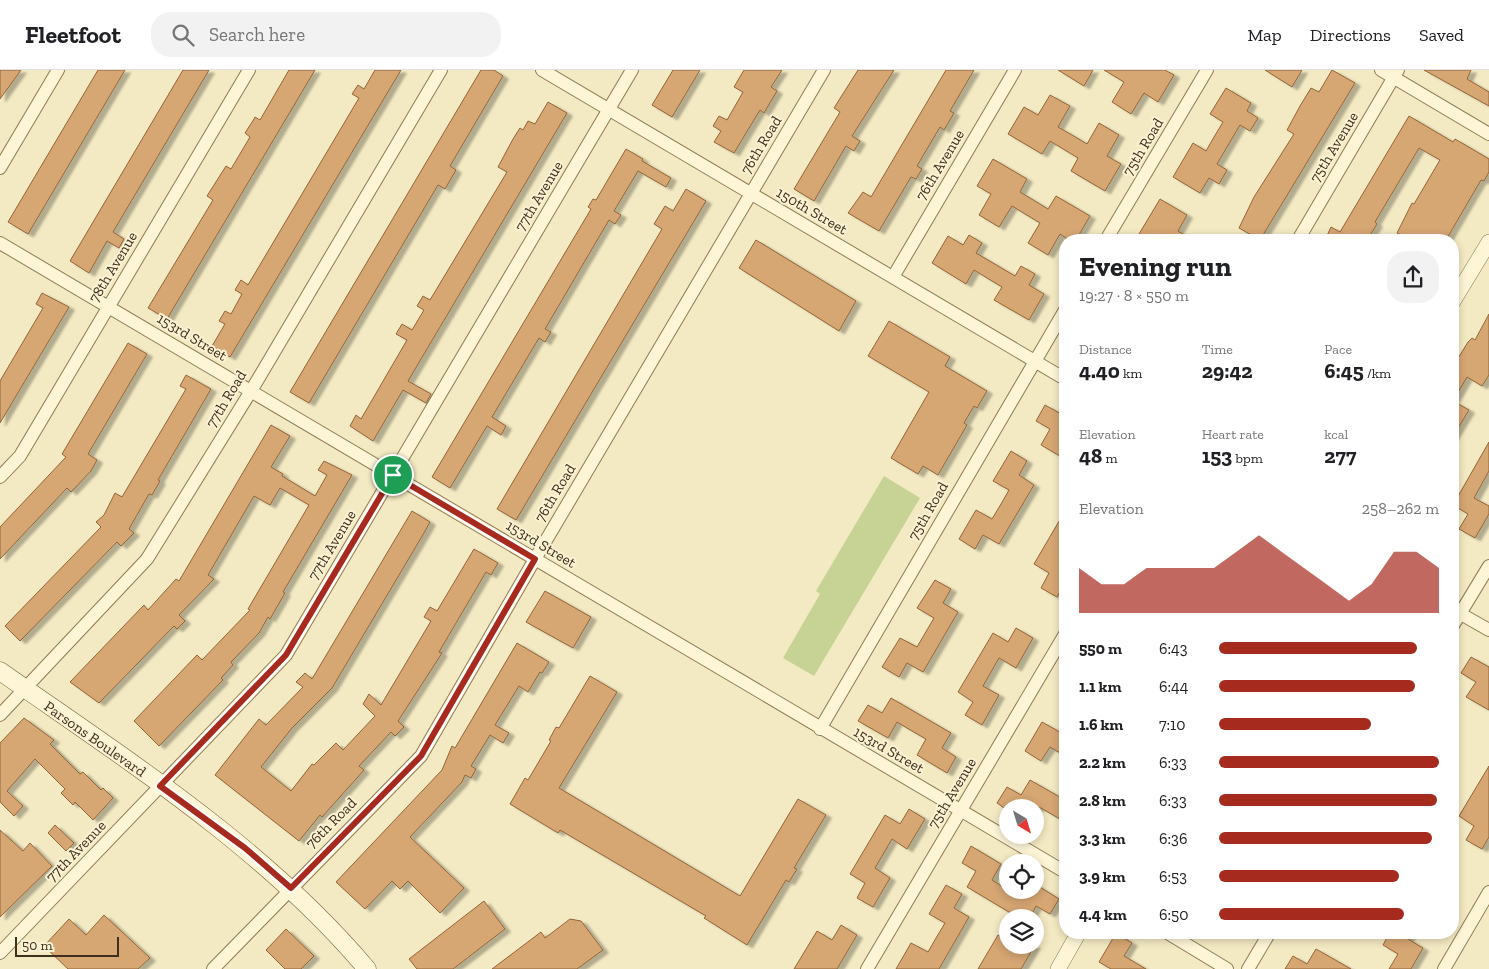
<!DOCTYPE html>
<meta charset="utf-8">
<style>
:root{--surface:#fff;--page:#f2f2f2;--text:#202124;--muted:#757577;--line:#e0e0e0;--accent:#a72a1f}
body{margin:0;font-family:"Zilla Slab",serif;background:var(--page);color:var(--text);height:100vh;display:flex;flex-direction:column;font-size:19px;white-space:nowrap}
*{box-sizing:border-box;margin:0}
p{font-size:16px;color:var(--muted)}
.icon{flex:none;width:28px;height:28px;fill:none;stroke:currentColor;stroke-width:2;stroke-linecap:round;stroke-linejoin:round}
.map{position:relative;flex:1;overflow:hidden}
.drawer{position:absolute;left:1059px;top:164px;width:400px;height:705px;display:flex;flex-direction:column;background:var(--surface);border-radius:20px;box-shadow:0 2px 8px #0003}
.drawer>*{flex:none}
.needle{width:32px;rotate:142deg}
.controls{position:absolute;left:999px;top:729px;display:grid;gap:10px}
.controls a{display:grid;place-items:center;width:45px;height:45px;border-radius:50%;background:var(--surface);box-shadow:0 2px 8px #0003;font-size:25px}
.scale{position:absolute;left:15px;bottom:12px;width:104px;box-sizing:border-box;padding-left:5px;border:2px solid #3e301c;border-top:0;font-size:14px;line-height:18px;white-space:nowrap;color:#3e301c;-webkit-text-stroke:4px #faf2d3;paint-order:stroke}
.pin{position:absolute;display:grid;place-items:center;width:42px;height:42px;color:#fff;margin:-21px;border:2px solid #fff;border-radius:50%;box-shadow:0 1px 5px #0007}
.round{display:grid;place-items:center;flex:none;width:52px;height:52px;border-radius:20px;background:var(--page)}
.headline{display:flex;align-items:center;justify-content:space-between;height:85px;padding:0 20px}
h1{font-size:28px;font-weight:700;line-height:38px}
.stats{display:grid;grid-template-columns:repeat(3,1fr);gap:8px;height:85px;padding:5px 20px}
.stats div{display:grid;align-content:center}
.stats b{font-size:21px;font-weight:700}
.stats small{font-size:14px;font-weight:400}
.stats p{font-size:14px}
.chart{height:140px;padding:10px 20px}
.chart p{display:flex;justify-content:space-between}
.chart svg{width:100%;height:90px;margin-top:5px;fill:var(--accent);opacity:.7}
ul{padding:0 20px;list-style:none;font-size:16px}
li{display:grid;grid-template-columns:80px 60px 1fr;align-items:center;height:38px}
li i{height:12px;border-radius:6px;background:var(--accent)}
header{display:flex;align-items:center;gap:30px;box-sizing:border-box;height:70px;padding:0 25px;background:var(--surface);border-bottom:1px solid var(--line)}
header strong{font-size:24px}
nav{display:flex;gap:28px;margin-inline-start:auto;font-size:18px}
.search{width:350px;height:45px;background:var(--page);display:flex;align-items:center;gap:12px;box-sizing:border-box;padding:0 18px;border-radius:20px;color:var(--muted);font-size:19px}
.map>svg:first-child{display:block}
</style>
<header>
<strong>Fleetfoot</strong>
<div class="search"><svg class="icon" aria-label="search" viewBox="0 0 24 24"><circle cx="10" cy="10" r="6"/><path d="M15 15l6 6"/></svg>Search here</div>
<nav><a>Map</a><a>Directions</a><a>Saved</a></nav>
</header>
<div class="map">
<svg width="1489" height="899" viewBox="0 0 1489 899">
<defs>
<filter id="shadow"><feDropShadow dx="5.5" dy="3" stdDeviation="1" flood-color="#0004"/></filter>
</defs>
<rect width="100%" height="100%" fill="#f3e9c2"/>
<!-- green -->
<path fill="#c6d394" d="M884,406L920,428L814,606L783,588L820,524L816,521Z"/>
<!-- building -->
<path fill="#d6a673" stroke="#926539" filter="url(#shadow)" d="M0,0H21L0,29Z
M98,0H125L28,164L8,152Z
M183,0H209L113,162L124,169L119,178L107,171L89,203L70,191Z
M289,0H315L167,249L148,238L213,130L207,126L226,96L231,99L250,67L245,63L254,49L255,47L260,50Z
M375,0H401L230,287L212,276L225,254L219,251L225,241L231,244L242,224L235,220L241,210L248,215L318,97L359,28L352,24L358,15L364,19Z
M481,0H494L503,6L450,96L456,100L445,119L438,115L309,333L290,322Z
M673,0H700L672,47L652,35Z
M744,0H782L771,17L777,21L764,43L760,40L734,83L714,72L721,61L713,56L719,46L727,50L743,22L734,17Z
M858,0H894L852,66L860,71L854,81L846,76L814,131L794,119L840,42L834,38Z
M946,0H974L950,41L954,43L944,60L940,57L917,96L922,99L916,109L911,107L879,161L848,143L863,122L871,127Z
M1058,0H1093L1084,16Z
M1104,0H1165L1174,5L1158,32L1144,23L1131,44L1112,32L1124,12Z
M1265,0H1302L1292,17Z
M1332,0L1355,13L1260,170L1239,158L1254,127L1294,64L1287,60L1300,36L1311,18L1319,22Z
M1424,0H1471L1467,9L1489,22V36Z
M1226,18L1251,33L1247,41L1258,48L1250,61L1240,55L1217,94L1227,100L1219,114L1209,108L1200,123L1173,107L1193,73L1206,81L1214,67L1223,52L1210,44Z
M1050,25L1070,36L1058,57L1072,65L1087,74L1099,53L1119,65L1107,86L1121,94L1105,121L1071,101L1078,88L1050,71L1042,84L1008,64L1024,37L1038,45Z
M548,32L567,43L408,311L431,324L426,333L403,320L373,371L350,356L356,345L361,349L407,270L396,264L402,254L412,260L424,240L417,236L423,226L430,230L507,102L498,97L513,69L520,58L523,60L528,51L535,54Z
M1409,46L1453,72L1455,69L1489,89V102L1484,111L1481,110L1446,170H1411L1397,163L1412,133L1414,134L1440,90L1419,78L1375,152L1377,154L1367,170H1325L1331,157L1340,162Z
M626,79L643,89L642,91L671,108L666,117L638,101L614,141L621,145L615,154L609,150L545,259L551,262L545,272L539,268L492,347L506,356L501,365L487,356L450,418L432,407L591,139L588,137L593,129L596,130Z
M993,89L1027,109L1020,122L1048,139L1056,126L1090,146L1076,170H1069L1060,164L1048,185L1028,173L1040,153L1025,144L1012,136L999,157L979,145L991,124L977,116Z
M686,119L706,131L516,450L497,439L662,159L654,154L665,136L673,141Z
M1160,129L1187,145L1178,161L1193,170H1150L1139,164Z
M969,165L982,173L976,183L1015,206L1021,196L1035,204L1029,215L1044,224L1029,250L994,230L1002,217L987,208L974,200L966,214L932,193L948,166L963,175Z
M756,170L856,231L839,261L739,198Z
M42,223L69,237L0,353V311L43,238L36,234Z
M1489,244V305L1482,316L1467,307L1453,331L1469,340L1452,368V298L1468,272L1472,268L1475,270Z
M889,251L950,287L945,296L987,321L977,338L974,336L964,353L967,355L938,405L923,396L918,404L891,388L929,322L868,286Z
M128,273L147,284L88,384L97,390L91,401L71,422L67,418L0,489V457L66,387L62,384Z
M186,305L211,319L158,410L160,411L152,425L149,424L129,459L134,463L121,476L117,472L20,571L5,556L101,457L96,452L104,445L115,423L122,427L186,319L180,316Z
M1045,335L1065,346V389L1041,375L1050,359L1036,351Z
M271,355L290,366L271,397L283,404L282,406L315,426L327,405L318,400L324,391L352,405L283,522L285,523L270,549L268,547L259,563L231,592L233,595L221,608L223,610L159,676L134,651L197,585L202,590L250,540L248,539L309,435L280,418L270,435L254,426L208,505L214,509L179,545L185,551L177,559L174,556L99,633L70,612L144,535L148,540L176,509L179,511Z
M1489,372V401L1474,428L1489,436V444L1475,468L1459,459L1468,444L1453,435Z
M1011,381L1027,391L1019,405L1034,415L999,474L983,465L975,479L959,469L976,440L992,449L1001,434L1009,420L993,411Z
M412,441L430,452L424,463L332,618L292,658L261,697L291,721L312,694L314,695L336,673L343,680L375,646L363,634L369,624L381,635L431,551L424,547L430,537L437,541L474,479L498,493L491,505L486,502L439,582L442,583L433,597L398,651L404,657L395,666L391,662L359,696L364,700L322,747L320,745L299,771L215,705L259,649L266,655L303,617L296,612L305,603L312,609Z
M1065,441V513L1057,527L1041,518L1049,503L1034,494Z
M935,510L951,519L943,533L958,542L923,602L907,593L899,607L882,597L900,568L917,577L934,548L917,538Z
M545,521L591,547L573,578L526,552Z
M1016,558L1033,568L1016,598L999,588L983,616L999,625L982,655L965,645L973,632L958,622L993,563L1008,572Z
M517,573L549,592L542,603L540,602L528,622L519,616L495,655L509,663L503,673L490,665L471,696L476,699L471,708L465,705L462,712L410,767L464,818L440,843L408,811L400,819L392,811L365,839L336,812L442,700L452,676L455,678Z
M1471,587L1489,597V640L1466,627L1476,612L1461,603Z
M590,606L617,622L559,718L740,826L798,729L826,745L794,798L797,799L789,812L786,810L747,875L704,848L706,846L560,760L558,763L510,734L525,708L528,710L551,671L549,670L556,657L559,658Z
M891,628L951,663L942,678L956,687L947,703L917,685L926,669L912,661L897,652L888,668L858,651L868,635L882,643Z
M24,648L54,670L50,674L80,704L83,702L101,720L103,718L113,728L93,750L75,732L73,735L61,723L65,719L35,689L7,721L23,736L14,746L0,732V673Z
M1042,652L1065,665V686L1050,677L1041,691L1025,681Z
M1489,696V767L1482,779L1466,770L1474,756L1459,746Z
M1030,710L1065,730V752L1041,738H1004L997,733L1007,717L1021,725Z
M909,739L925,749L907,779L892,769L875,798L890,808L873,837L857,828L865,813L850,804L885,745L900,754Z
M55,755L74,773L66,781L48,763Z
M0,760L23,781L30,773L52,796L0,847Z
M971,776L1001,794L992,810L1008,820L1021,827L1025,820H1035V814L1059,829L1050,844L1036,836L1030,848H1019L967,817L976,801L962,793Z
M946,815L962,824L954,838L969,847L939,899H896L911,873L928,882L936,868L945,853L929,844Z
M484,831L505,859L453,899H417L409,889Z
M104,845L150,888L138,899H68L44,876L69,849L86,865Z
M570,849L581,851L603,880L577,899H492L541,862L545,868Z
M841,855L857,865L837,899H794L817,861L832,870Z
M286,859L314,886L301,899H285L266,880Z
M1390,862H1412L1408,869L1423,878L1411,899H1389L1398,884L1383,875Z
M1116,863L1132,873L1124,886L1146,899H1111L1099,892Z
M998,865L1008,870V875H1035L1021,899H978Z
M1316,879L1351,899H1285L1293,886L1307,894Z"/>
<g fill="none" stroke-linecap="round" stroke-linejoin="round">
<!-- minor casing -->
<g stroke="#907a56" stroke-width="14">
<path id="minor" d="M542,0L1065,309
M1381,0L1489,64
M0,98L58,0
M1106,170L1207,0
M1298,170L1398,0
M0,173L1065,802
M893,207L1015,0
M0,407L20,386L249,0
M1452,539L1489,560
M1452,557L1489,496
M0,645L147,489L251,321L441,0
M820,659L1065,240
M1166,862L1227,899
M0,883L286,585L632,0
M213,899L421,686L535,489L824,0
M867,899L1065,564
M1248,899L1270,862
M1444,899L1489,822"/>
</g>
<!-- tertiary casing -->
<g stroke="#907a56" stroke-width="16">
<path id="tertiary" d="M1452,233L1489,172
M1058,899L1079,862"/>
</g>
<!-- secondary casing -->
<g stroke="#725b3a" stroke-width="19">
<path id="secondary" d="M0,601C128,691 265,778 367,899"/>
</g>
<!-- minor -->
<use href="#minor" stroke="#fdf5d6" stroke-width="12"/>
<!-- tertiary -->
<use href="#tertiary" stroke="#fdf5d6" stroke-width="15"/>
<!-- secondary -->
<use href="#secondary" stroke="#fdf5d6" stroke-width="18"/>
</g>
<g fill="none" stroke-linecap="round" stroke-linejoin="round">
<!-- route casing -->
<g stroke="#fff" stroke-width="10">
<path id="route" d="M393,405L535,489L421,686L291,818L245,778L160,716L286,585Z"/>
</g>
<!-- route -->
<use href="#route" stroke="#a72a1f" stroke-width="6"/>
</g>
<g text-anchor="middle" stroke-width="4" stroke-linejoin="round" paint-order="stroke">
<!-- street labels -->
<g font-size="15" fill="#3e301c" stroke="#faf2d3">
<text transform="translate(761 75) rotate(-59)" y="5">76th Road</text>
<text transform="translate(1143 77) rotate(-59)" y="5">75th Road</text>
<text transform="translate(1334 77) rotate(-59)" y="5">75th Avenue</text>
<text transform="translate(940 95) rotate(-59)" y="5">76th Avenue</text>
<text transform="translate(539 126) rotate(-59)" y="5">77th Avenue</text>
<text transform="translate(812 141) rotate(30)" y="5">150th Street</text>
<text transform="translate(113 197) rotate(-59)" y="5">78th Avenue</text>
<text transform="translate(192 267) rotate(31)" y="5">153rd Street</text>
<text transform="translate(226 329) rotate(-59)" y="5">77th Road</text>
<text transform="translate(555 423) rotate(-59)" y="5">76th Road</text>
<text transform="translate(928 441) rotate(-60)" y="5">75th Road</text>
<text transform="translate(541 474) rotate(31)" y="5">153rd Street</text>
<text transform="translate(332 475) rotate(-59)" y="5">77th Avenue</text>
<text transform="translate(95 669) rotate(35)" y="5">Parsons Boulevard</text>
<text transform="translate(889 680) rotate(30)" y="5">153rd Street</text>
<text transform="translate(952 723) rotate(-59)" y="5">75th Avenue</text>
<text transform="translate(331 753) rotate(-45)" y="5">76th Road</text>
<text transform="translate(76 781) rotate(-46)" y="5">77th Avenue</text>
</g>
</g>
</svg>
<div class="controls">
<a><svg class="needle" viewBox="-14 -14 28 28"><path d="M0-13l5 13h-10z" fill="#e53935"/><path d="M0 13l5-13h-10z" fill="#757577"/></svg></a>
<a><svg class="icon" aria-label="locate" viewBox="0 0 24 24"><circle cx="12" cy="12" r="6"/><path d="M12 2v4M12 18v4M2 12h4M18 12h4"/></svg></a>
<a><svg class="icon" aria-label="layers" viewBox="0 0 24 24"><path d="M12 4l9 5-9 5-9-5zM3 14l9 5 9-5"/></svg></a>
</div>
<div class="scale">50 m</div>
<div class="pin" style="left:393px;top:405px;background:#1e9e55"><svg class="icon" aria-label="arrive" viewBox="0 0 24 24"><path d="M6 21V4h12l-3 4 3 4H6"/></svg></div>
<section class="drawer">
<div class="headline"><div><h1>Evening run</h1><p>19:27 · 8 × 550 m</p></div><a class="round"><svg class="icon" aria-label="share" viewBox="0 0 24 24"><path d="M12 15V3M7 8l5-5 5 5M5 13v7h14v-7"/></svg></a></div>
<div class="stats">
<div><p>Distance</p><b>4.40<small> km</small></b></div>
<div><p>Time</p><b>29:42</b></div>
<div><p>Pace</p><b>6:45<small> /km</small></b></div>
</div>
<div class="stats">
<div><p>Elevation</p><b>48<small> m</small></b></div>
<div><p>Heart rate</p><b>153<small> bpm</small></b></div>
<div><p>kcal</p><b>277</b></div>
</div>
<div class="chart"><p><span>Elevation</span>258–262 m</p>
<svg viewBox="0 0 160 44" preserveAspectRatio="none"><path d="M0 44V22L10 30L20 30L30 22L40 22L50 22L60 22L70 14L80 6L90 14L100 22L110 30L120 38L130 30L140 14L150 14L160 22V44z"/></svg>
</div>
<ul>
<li><b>550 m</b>6:43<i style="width:90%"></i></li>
<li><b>1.1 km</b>6:44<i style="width:89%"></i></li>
<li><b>1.6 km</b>7:10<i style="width:69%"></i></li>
<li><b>2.2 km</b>6:33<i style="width:100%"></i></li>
<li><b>2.8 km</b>6:33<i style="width:99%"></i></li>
<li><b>3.3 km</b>6:36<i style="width:97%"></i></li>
<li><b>3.9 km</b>6:53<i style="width:82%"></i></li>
<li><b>4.4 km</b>6:50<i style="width:84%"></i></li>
</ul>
</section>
</div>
